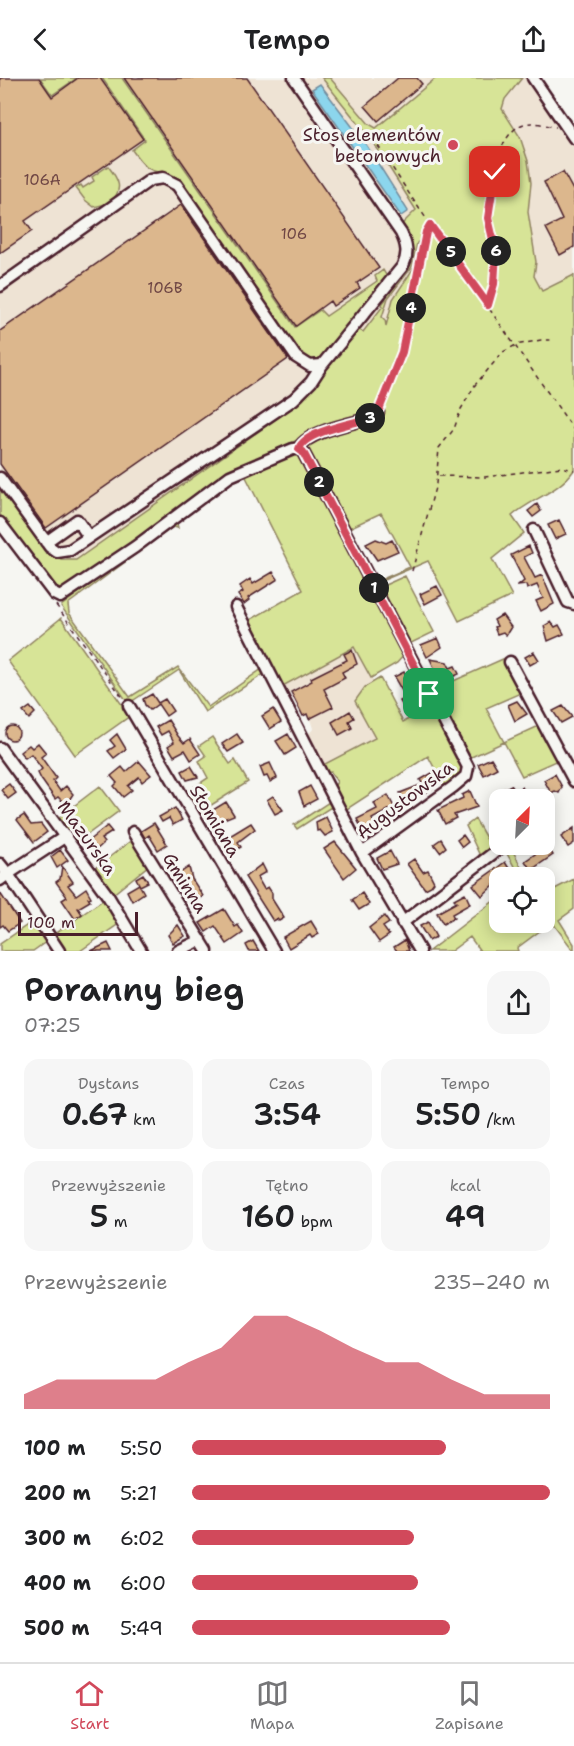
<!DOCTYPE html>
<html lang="pl">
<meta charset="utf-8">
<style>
:root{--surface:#fff;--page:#f6f6f6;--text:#202124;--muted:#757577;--line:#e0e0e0;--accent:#d1495b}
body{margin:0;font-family:"Shantell Sans",sans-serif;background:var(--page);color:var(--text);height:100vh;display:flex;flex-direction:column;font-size:22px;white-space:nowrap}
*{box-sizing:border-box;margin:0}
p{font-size:20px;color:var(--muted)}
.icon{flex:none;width:33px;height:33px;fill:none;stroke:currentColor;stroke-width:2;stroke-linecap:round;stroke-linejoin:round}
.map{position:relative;height:873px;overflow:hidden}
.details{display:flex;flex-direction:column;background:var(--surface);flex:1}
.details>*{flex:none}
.needle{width:39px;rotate:24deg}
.tools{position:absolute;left:489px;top:711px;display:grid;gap:12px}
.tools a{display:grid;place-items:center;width:66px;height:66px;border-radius:12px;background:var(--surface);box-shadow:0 3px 15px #0003;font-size:30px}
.scale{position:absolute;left:18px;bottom:15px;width:120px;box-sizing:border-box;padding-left:6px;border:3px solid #4a1f2b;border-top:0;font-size:16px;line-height:21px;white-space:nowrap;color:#4a1f2b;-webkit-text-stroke:4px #f6f6f2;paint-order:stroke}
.pin{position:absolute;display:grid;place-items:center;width:51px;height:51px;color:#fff;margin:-26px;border-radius:12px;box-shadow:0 3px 9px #0006}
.km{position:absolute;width:30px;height:30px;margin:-15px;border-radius:50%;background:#222;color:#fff;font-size:16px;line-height:30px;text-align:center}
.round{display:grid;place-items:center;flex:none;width:63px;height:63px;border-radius:18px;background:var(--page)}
.summary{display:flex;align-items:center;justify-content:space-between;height:102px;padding:0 24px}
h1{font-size:33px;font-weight:600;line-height:45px}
.stats{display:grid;grid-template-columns:repeat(3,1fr);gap:9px;height:102px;padding:6px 24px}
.stats div{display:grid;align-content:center;border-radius:15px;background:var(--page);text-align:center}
.stats b{font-size:30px;font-weight:600}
.stats small{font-size:16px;font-weight:400}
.stats p{font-size:16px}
.chart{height:168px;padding:12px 24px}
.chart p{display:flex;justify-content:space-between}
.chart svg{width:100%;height:108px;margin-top:6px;fill:var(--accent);opacity:.7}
ul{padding:0 24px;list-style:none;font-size:20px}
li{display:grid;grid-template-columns:96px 72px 1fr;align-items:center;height:45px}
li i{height:15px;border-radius:8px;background:var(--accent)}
header{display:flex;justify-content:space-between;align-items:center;height:78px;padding:0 24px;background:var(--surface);font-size:27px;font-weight:600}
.tab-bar{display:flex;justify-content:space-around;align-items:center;height:84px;border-top:2px solid var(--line);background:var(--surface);font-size:16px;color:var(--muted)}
.tab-bar a{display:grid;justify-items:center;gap:3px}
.tab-bar .selected{color:var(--accent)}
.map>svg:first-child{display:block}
</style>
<header><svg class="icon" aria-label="back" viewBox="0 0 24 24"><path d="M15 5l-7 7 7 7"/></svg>Tempo<svg class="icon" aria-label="share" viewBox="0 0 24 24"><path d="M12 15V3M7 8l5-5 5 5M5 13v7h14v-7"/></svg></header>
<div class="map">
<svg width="574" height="873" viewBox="0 0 574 873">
<rect width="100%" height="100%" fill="#f6f6f2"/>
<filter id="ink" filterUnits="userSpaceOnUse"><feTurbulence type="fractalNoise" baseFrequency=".0167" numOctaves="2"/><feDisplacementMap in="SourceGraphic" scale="12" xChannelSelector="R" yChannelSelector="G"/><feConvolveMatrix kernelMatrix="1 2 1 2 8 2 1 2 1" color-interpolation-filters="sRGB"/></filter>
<g filter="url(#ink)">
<!-- built -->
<path fill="#eee3d4" d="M0,0H436L368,58L425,142L395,281L319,352L241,388L211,406L116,477L58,511L0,437Z
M522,0H531L574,64V197L541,213L534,198L528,134L531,105L528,83L520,59L502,31L505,21Z
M354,569L374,604L365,609L355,623L375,660L321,688L306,659L313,651L311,644L307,636L303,638L291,614L285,617L281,609Z"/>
<!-- green -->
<path fill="#d7e497" stroke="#908261" stroke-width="1.5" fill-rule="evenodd" d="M40,0H77L52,17Z
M102,0H122L295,249L320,232L326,238L377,203L375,198L383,192L387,199L321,282L310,283L300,276L178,101C151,87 154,103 132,72L145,62Z
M322,0H330L369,46L376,50L436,0H522L505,21L502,31L520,59L528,83L531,105L528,134L536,184L534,198L542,213L574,197V392C559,414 531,421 512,438L524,455L492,481L512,518L459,543L428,483L377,505L374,504L375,500L378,503L410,489L381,435L349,450L373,495H369L303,370L319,352L241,388L211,406L116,477L63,512L58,511L0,437V405L44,472L61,482H76L303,322L358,251L363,254L383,228L382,226L386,221L383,219L412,173L410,162L401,147L416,132L373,64ZM420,163L415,188L393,221L386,248L385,242L382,239L388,220L412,189L417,165Z
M108,88C119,102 124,111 110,125L94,129L85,122L76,110L81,107L83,110L94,103L92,99Z
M295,375L302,377L405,576L397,585L371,600L354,569L281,609L248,543L303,512L244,395Z
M176,441L178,450L173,449L68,526L69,535L130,619L178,589L208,629L262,591L267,594L205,634L179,592L131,624L135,635L61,528Z
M405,498L434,554L409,566L413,571H411L380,512L385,507Z
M61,540L130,638L75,677L8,583Z
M505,580L523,614L486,630L504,664L541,647L558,682L522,698L504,664L467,681L433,612Z
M380,600L403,644L432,629L462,683L463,694L445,710L428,678L344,733L333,710L337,704L331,694L324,695L321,688L375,660L355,623L365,609Z
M212,659L230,686L235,682L248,704L197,736L191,731L193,725L190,720L184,719L185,715L208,700L199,683L206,678L199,668Z
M100,708L119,733L76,765L48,731L50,729L58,740Z
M332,722L337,734L335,736L331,729L297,751L294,747Z
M475,741L489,765V772L481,780L466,748Z
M133,761L149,787L112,817L80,770L95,790Z
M505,767H510L526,799H520L506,774L502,773Z
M13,798L54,856L103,822L120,845L80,873H63Z
M574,801V831L559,842L574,866V873L552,844L517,870L518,873H480L470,859L451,873H429L499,819L500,844H544L545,816Z
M26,833L31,834L47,863L33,873H0V866L33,843Z"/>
<!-- water -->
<path fill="#8cd6ed" stroke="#728d9f" stroke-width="1.5" d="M320,6L367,68L408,133L401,138L312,11Z"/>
<!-- building -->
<path fill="#dcb78d" stroke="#4a1f2b" stroke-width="1.5" d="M0,0H39L52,19L78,0H100L143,61L25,143L32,153L0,175Z
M124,0H247L379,190L357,205L360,210L333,228L330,223L296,248Z
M398,0H417L422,6L378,43L365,28Z
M563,94L574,114V169L560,177L546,150L562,142L544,104Z
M181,127L288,281L46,450L0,386V253Z
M537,426L541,433L533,439L528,433Z
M559,442L566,456L555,461L548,447Z
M376,461L386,465L392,462L398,473L377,482L366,466Z
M529,468L532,475L524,479L535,500L542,497L554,526L541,533L536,523L543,520L537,507L527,511L526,507L518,508L524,503L511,477Z
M273,494L278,501L248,520L249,522L244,526L238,517L243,514L240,508L250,501L253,506Z
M437,508L442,517L425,526L420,516Z
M502,537L511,549L506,557L503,554L497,556L494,549L497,548L494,542Z
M551,544L555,549L559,547L564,556L548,563L544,548Z
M438,560L442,569L427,579L421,567Z
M352,572L357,586L342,594L345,600L324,611L333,629L309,641L307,636L303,638L291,614L312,603L311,600L347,582L344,576Z
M534,574L539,582L530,587L525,579Z
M430,581L447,584L450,590L455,588L459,596L441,604Z
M404,594L409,602L406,603L420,622L417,623L420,630L408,637L400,623L406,620L394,599Z
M152,616L158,625L165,621L173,633L166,638L158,626L150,632L145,627L143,621Z
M517,623L527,636L515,643L508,627Z
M563,628L572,639L561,645L553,633Z
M30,629L35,635L29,641L23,634Z
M273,631L281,644L270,651L262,638Z
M350,633L354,640L349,643L352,650L339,657L332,644Z
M168,642L178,658L184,665L190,661L200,676L191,682L185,672L174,678L168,668L174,664L168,653L161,657L156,649Z
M5 655a7 7 0 1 1 14 0a7 7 0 1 1-14 0Z
M117,656L126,671L114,680L108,673L115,668L110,662Z
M237,656L243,665L228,674L222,666Z
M288,656L296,670L285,677L276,663Z
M38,665L46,675L41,679L56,700L53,703L60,713L66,708L73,716L69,722L63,724L58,719L55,721L41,701L38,695L42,691L31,676L25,680L20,674L29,667L32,670Z
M491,680L497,690L484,697L478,686Z
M139,683L151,697L142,704L139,699L128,708L132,712L123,719L114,708L117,705L111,698L122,689L126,694Z
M270,685L277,700L270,704L267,698L264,699L260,689Z
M191,688L198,699L187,702L182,693Z
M432,695L437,704L433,706L435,709L406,726L400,715L423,706L420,702Z
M555,696L562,709L559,715L555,713L551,715L544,702Z
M9,706L16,715L8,721L1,712Z
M511,707L515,713L522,709L528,719L508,722L502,712Z
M310,708L317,721L304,728L299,714Z
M470,713L477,729L454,737L456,740L445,746L438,732L463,720L462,717Z
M388,717L394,729L372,741L375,747L363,753L357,741L377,731L374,725Z
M273,718L283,732L275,736L267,722Z
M226,724L234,737L214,745L208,735Z
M175,730L182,742L173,747L169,740L162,744L159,739Z
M24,737L31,747L41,746L47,754L34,764L17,742Z
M326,739L333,754L325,758L320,752L317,753L316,744Z
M154,745L167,766L158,772L149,757L145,760L141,753Z
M251,745L255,751L238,764L241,769L231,775L223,762Z
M107,748L112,754L101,761L104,765L96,772L88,763Z
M574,750V765L568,769L561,759Z
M463,757L468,764L462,769L457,762Z
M441,761L446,769L440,774L434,766Z
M335,764L356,790L344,800L324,771Z
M547,768L553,777L531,792L525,783Z
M60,772L68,782L57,790L51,779Z
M390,773L397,786L382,791L377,780Z
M414,781L423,794L428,792L434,804L431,808L425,811L407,786Z
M505,784L510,792L482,818L473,807Z
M262,786L266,794L257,799L264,811L268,809L272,815V821L284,840L279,843L277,841L273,843L245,799Z
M62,788L73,804L68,807L76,817L86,810L91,819L88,820L90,823L78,830L82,836L75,841L62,822L67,819L56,804L60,801Z
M189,789L192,801L203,818L192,826L174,799Z
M143,796L148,804L140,808L136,800Z
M139,806L144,815L132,823L127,813Z
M0,815L20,845L8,853L3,847L0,849Z
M362,815L369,826L359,832L352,822Z
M465,815L470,826L452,836L454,840L443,846L437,835L457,824L454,821Z
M224,831L235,849L238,847L243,855L227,866L215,848L206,854L200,845Z
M384,838L389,845L383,849L389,857L379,864L369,850Z
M311,843L319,856L312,860L310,857L289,870L283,859Z
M428,844L436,859L429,863L420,848Z
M178,847L185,858L173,865L168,857Z
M405,862L409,873H397L394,869Z
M253,863L259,873H249L246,867Z
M108,865L112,873H91Z"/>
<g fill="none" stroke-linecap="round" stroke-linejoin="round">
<!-- minor casing -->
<g stroke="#4a1f2b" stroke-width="15">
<path id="minor" d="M533,0L574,60
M0,208L150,102L163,100L177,107L296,279L310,288L322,287L402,189C409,177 407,167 401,155L294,0
M299,371L303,374L468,689L466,698L453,709L362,775
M299,371C305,353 356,345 374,339L378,334
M0,400L50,469L57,474L70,472L294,321L311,304L322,287
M0,445L54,516L60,519L135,469L230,398L293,371H299
M534,452L568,524L574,526
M46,464L77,442L89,459
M236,529L362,775L420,873
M510,584L574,703
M129,628L274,873
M0,670L108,818L141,873
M133,754L207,873
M0,786L8,796L66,758
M0,802L8,796L59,873
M402,845L500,770
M178,873L201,862"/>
</g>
<!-- path -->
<path stroke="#4a1f2b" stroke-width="1.5" stroke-dasharray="4.5 4.5" stroke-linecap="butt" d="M373,60L414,123L574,352
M488,226C493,210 497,193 496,176C496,164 489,152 488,140C486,115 497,54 524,46C536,43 545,48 556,49
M382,324L402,274L430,148
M439,398L485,399L561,389L574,392
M412,493L436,406L439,370L454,351L461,331L475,307L503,274L516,267L541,262H554
M56,527L123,620
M488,733L500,758"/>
<!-- minor -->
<use href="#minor" stroke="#f6f6f2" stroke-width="10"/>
</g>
</g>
<g fill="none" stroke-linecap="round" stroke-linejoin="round" filter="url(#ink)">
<!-- route casing -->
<g stroke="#fff" stroke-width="12">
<path id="route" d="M429,616L303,374L299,371C304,353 356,345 374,339L378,334L402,274L426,154L430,147L488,227L494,206L496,174L488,140L495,94"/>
</g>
<!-- route -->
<use href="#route" stroke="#d1495b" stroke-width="8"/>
</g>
<!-- markers -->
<circle fill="#d1495b" stroke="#f6f6f2" stroke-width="2" cx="453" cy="67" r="6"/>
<g text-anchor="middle" stroke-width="6" stroke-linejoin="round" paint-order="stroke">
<!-- number labels -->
<g font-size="15" fill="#6e4544">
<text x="42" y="107">106A</text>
<text x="294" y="161">106</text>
<text x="165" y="215">106B</text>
</g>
<!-- poi labels -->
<g font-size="18" fill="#4a1f2b" stroke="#f6f6f2" text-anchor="end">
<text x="441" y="63">Stos elementów<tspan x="441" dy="21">betonowych</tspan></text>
</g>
<!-- street labels -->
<g font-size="18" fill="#4a1f2b" stroke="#f6f6f2">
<text transform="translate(405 722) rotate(-37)" y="6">Augustowska</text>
<text transform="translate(215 743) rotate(59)" y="6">Słomiana</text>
<text transform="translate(87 760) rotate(54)" y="6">Mazurska</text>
<text transform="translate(185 805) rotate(58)" y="6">Gminna</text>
</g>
</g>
</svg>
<div class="tools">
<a><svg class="needle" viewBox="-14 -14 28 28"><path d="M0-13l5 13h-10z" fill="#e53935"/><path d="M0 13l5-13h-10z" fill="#757577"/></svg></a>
<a><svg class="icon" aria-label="locate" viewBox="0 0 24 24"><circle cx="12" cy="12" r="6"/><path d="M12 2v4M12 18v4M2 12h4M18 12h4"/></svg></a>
</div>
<div class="scale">100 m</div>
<div class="pin" style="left:429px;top:616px;background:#1e9e55"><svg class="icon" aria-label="arrive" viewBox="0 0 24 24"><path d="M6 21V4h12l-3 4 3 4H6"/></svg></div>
<div class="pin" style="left:495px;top:94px;background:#d93025"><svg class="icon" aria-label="check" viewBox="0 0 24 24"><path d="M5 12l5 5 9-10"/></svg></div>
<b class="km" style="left:374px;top:510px">1</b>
<b class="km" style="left:319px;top:404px">2</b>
<b class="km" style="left:370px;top:340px">3</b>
<b class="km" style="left:411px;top:230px">4</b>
<b class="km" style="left:451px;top:174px">5</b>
<b class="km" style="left:496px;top:173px">6</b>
</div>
<section class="details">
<div class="summary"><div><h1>Poranny bieg</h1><p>07:25</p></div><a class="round"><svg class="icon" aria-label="share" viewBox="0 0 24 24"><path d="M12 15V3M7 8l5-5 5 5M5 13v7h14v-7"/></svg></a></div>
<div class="stats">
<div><p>Dystans</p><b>0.67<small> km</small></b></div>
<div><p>Czas</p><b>3:54</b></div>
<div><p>Tempo</p><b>5:50<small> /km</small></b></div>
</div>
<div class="stats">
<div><p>Przewyższenie</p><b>5<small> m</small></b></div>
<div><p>Tętno</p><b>160<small> bpm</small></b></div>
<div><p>kcal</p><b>49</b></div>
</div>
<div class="chart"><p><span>Przewyższenie</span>235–240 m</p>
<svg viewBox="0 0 160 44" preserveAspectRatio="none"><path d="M0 44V38L10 32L20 32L30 32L40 32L50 25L60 19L70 6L80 6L90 12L100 19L110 25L120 25L130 32L140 38L150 38L160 38V44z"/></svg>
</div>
<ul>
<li><b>100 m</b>5:50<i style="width:71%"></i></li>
<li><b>200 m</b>5:21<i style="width:100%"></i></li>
<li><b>300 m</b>6:02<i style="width:62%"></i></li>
<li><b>400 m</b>6:00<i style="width:63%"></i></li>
<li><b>500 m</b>5:49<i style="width:72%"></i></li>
</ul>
</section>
<nav class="tab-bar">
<a class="selected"><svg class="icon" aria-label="home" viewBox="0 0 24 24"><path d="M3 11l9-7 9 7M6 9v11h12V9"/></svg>Start</a>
<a><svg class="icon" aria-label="map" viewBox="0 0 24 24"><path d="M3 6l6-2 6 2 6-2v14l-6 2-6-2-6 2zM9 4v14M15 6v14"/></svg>Mapa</a>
<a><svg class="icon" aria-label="saved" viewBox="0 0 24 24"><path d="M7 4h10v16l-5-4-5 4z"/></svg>Zapisane</a>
</nav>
